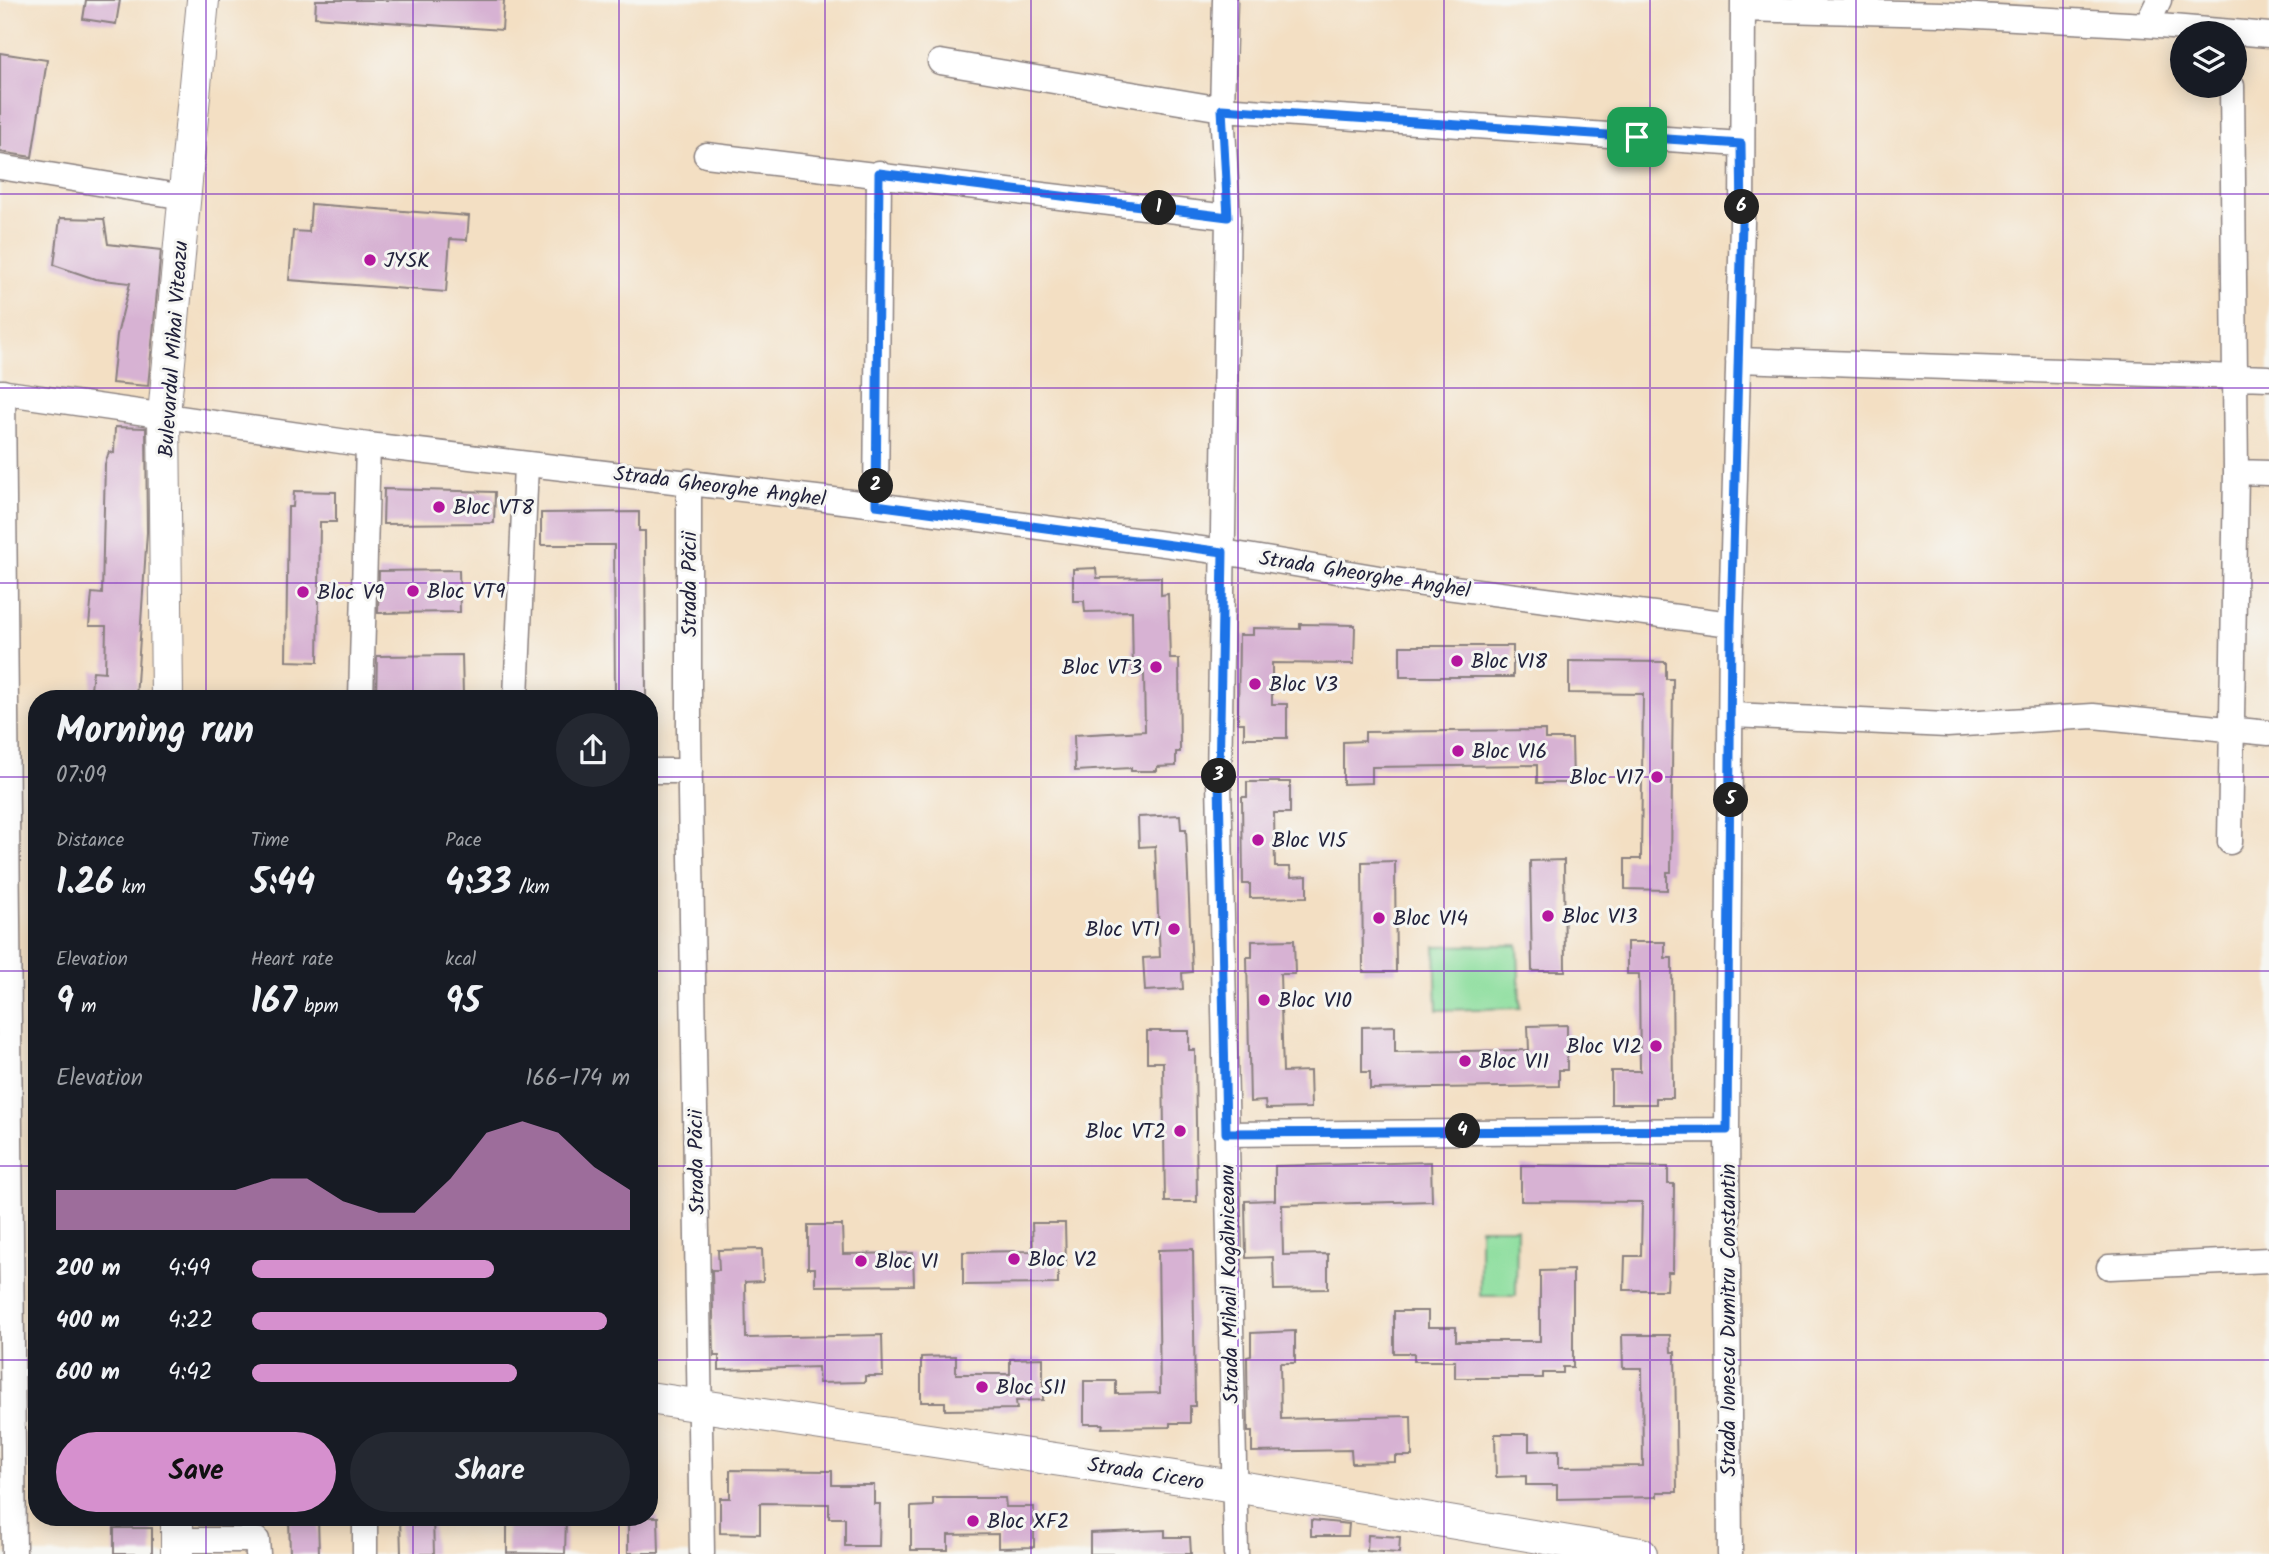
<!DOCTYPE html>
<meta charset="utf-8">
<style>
:root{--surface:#171b24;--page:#242831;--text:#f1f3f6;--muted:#9ea1a6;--accent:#d690ce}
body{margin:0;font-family:Kalam,sans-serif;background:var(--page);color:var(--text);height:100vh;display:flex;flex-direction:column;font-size:26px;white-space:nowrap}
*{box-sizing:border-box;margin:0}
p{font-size:23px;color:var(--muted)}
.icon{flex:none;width:38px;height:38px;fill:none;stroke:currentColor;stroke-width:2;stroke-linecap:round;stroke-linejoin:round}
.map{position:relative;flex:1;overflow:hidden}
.panel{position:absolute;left:28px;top:690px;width:630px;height:836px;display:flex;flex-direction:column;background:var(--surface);border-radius:28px;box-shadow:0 4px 18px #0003}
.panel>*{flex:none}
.fabs{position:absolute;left:2170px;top:21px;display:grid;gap:14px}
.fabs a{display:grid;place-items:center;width:77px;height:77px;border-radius:50%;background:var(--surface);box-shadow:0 4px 18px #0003;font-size:35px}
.pin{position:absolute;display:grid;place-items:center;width:60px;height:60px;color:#fff;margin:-30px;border-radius:14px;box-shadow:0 4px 10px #0006}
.km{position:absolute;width:35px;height:35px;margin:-18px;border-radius:50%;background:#222;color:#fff;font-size:19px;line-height:35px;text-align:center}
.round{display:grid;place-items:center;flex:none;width:74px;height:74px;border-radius:37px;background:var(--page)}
.summary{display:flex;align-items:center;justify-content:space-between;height:119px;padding:0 28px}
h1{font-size:38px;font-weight:700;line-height:52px}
.stats{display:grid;grid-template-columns:repeat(3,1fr);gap:10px;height:119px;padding:7px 28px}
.stats div{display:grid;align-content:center}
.stats b{font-size:35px;font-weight:700}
.stats small{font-size:19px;font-weight:400}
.stats p{font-size:19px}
.chart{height:196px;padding:14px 28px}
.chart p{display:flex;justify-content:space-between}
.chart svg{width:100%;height:126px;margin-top:7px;fill:var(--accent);opacity:.7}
.cta{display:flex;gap:14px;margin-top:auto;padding:14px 28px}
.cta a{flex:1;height:80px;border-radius:42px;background:var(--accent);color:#111;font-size:28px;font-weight:700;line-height:80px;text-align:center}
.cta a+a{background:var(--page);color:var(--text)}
ul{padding:0 28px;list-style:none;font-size:23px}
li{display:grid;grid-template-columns:112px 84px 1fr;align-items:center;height:52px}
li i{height:18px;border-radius:9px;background:var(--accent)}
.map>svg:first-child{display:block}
</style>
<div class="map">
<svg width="2269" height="1554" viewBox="0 0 2269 1554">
<rect width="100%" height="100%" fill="#f6f6f2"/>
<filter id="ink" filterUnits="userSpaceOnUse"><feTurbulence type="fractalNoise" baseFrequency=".0143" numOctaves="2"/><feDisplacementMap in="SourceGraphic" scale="14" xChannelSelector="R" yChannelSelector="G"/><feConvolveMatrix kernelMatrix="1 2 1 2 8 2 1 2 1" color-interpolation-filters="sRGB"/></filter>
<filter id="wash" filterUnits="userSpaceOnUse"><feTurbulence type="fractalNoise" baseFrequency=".00686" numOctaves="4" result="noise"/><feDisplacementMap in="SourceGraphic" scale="28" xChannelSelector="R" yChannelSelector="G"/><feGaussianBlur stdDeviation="1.57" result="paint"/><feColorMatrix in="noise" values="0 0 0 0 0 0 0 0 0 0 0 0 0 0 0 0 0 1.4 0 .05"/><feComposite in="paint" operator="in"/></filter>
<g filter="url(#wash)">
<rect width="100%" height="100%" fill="#f3dfc3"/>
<!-- green -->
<path fill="#8dde9e" stroke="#58806c" stroke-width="2" d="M1518,945L1520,1008L1437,1010L1435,946Z
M1480,1228H1517L1516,1296H1480Z"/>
<g id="blocks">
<!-- building -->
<path fill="#d7b2d3" d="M86,0H120L116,24L83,19Z
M316,0H504L502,30L315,17Z
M0,53L47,60L32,157L0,152Z
M311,204L469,216L467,240L450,239L446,292L289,280L293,231L309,232Z
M60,218L104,219L108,244L161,250L148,386L112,383L117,335L130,283L95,279L54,265Z
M115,427L146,428L147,532L136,698H90L93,671L105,672L106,626H89L92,593L102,594L105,464L109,452L114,453Z
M384,489L495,492L494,523L383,524Z
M294,491L336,492V522H320L318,662L286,661L288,507H293Z
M639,512V531H645L646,698H615L614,545H541V513Z
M1096,568L1097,578L1161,577V595L1168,594L1170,659H1179L1180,752H1176V766L1157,767V771H1131V768L1075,771L1074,735L1145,731L1144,674L1133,675L1132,611L1085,612L1084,601H1073V569Z
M459,570L460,612L378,613L379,571Z
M1300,624L1355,625L1354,664L1272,663V704H1287V738H1244V723H1238L1239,635H1253V628L1300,629Z
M1400,646H1513V677H1400Z
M462,655L463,696L376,697L377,656Z
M1569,661L1666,662V679H1673L1671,872H1667V890L1625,889V859H1641L1643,694L1569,693Z
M1545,730V739H1572L1573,783H1537V765L1372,767V783L1343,784V742L1365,741V732Z
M1247,782H1290V813H1274L1275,867H1290L1291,877L1307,876V897L1250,898V884H1243L1242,797H1247Z
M1180,815L1181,829H1186L1192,972L1182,973L1183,989L1145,991L1143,958L1160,957L1155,846L1139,847L1138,817Z
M1564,860L1565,971H1532L1530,861Z
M1395,861L1396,972H1363L1362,862Z
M1294,940L1295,974H1280L1283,1072L1310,1071L1311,1108L1266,1109L1265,1101L1250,1102L1247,957H1252V941Z
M1627,942H1665V958H1672L1673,1098H1656V1104H1611V1071H1640L1639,974H1627Z
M1567,1025V1070H1559V1086L1370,1089V1072H1362V1027L1395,1026V1052L1529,1050L1528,1026Z
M1147,1031H1189V1050H1195L1197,1202H1165L1163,1062H1147Z
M1431,1162L1432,1201L1282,1205L1283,1255L1328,1254V1289L1274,1290L1273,1257L1246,1258L1245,1201L1275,1200V1166Z
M1521,1165L1668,1167V1184H1674L1673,1272H1668L1667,1290H1624L1625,1256H1641L1642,1202L1521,1201Z
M1032,1223H1065L1066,1266H1058V1284L963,1285V1252L1033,1251Z
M808,1225H842L843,1254L913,1253L914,1285L815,1286V1268H808Z
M762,1249L763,1281L745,1282L746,1338L882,1335L883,1376H865V1382L819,1383L818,1367L719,1370V1356H714L712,1270H719L718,1250Z
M1193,1249L1195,1406H1190V1423H1170V1427L1102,1428L1103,1424H1084V1381H1116V1394L1160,1393L1158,1250Z
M1573,1270V1367H1563V1373H1543V1378H1455V1361H1414V1353H1394V1311H1428V1327H1456V1341H1540V1271Z
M1295,1331V1363H1280L1281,1419L1411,1416L1412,1456H1395V1462L1352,1463L1351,1450L1252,1452V1432H1248L1247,1357L1251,1356V1333Z
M1622,1335H1670L1671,1352H1675L1677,1492H1657V1497L1557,1499V1485H1526V1476L1496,1477L1495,1434H1529V1451L1559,1450V1467L1643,1466L1642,1368H1623Z
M956,1356V1374H1010V1359L1043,1358V1400L1016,1401L1017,1409L945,1410V1402H921V1357Z
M730,1470L832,1471V1485H874V1504H880L879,1546H845V1518H829V1504L760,1503V1534L720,1533V1498H730Z
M933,1498H1005L1006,1507H1034V1547L998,1548V1534L948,1535V1550H911V1507L933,1506Z
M289,1517H318L319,1554H290Z
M400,1517H433L434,1554H401Z
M507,1517H566L565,1554L507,1553Z
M628,1517H658L659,1553H628Z
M1311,1520L1349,1524L1348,1536H1311Z
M114,1528H152V1554H114Z
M1165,1530V1537H1190L1191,1554H1090V1533Z
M1368,1535L1400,1537L1399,1553L1367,1551Z"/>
</g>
</g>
<g filter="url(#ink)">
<use href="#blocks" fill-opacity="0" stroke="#8a807f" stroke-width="2"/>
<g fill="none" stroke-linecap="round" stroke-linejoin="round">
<!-- minor casing -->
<g stroke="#8a807f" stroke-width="27">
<path id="minor" d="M1225,0L1222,109L1228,217L1219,781L1236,1554
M1743,9L1941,14L2147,25L2269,35
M2147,25L2159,0
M940,62L1222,109L1741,144
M706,155L1228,217
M0,167L184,197
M1738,360L2269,378
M0,392L368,445L876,505L1223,552L1385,579L1731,624
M3,392L14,1554
M2236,472L2269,473
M689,481V729L702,1554
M876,505L879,173
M361,698L368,445
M516,698L526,465
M1732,715L1947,725L2093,716L2269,733
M649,771H690
M2230,842L2236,472L2232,86
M1226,1134L1727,1130
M2109,1267L2269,1260
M365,1517V1554
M177,1540H257L258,1554
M1730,1554L1727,1130L1731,624L1742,223L1743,0"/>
</g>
<!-- major casing -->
<g stroke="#8a807f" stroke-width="34">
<path id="major" d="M167,698L164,415L203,0
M649,1398L1234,1486L1641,1554
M177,1517V1554"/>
</g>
<!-- minor -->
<use href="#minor" stroke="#fff" stroke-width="24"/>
<!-- major -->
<use href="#major" stroke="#fff" stroke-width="32"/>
</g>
</g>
<g fill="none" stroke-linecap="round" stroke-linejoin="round" filter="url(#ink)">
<!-- route casing -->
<g stroke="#fff" stroke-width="14">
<path id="route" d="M1222,109L1741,144L1742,223L1731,624L1727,1130L1226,1133L1219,781L1223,552L876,505L879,173L1228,217Z"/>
</g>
<!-- route -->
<use href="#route" stroke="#1a73e8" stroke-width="9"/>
</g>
<!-- grid -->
<path fill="none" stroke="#7b2cbf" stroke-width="2" stroke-opacity="0.55" d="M206,0V698M413,0V698M619,0V698M825,0V1554M1031,0V1554M1238,0V1554M1444,0V1554M1650,0V1554M1856,0V1554M2063,0V1554M0,194H2269M0,388H2269M0,583H2269M0,777H37M649,777H2269M0,971H37M649,971H2269M0,1166H37M649,1166H2269M0,1360H37M649,1360H2269M206,1517V1554M413,1517V1554M619,1517V1554"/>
<!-- markers -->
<g fill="#b5179e" stroke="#f6f6f2" stroke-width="2.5">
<circle cx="370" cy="260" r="7"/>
<circle cx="439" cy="507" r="7"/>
<circle cx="413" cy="591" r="7"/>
<circle cx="303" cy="592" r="7"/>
<circle cx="1457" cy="661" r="7"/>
<circle cx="1156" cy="667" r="7"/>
<circle cx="1255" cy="684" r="7"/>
<circle cx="1458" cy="751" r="7"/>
<circle cx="1657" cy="777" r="7"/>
<circle cx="1258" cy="840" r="7"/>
<circle cx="1548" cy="916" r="7"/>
<circle cx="1379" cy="918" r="7"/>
<circle cx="1174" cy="929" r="7"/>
<circle cx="1264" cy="1000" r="7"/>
<circle cx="1656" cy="1046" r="7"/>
<circle cx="1465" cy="1061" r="7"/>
<circle cx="1180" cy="1131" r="7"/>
<circle cx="1014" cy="1259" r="7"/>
<circle cx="861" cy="1261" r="7"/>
<circle cx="982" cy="1387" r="7"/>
<circle cx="973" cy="1521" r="7"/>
</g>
<g text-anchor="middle" stroke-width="6" stroke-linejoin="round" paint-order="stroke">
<!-- poi labels -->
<g font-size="21" fill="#22223b" stroke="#f6f6f2" text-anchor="start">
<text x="384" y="267">JYSK</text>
<text x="453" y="514">Bloc VT8</text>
<text x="427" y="598">Bloc VT9</text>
<text x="317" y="599">Bloc V9</text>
<text x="1471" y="668">Bloc V18</text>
<text x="1142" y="674" text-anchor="end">Bloc VT3</text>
<text x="1269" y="691">Bloc V3</text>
<text x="1472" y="758">Bloc V16</text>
<text x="1643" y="784" text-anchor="end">Bloc V17</text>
<text x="1272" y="847">Bloc V15</text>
<text x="1562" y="923">Bloc V13</text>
<text x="1393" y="925">Bloc V14</text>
<text x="1160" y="936" text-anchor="end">Bloc VT1</text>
<text x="1278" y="1007">Bloc V10</text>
<text x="1642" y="1053" text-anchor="end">Bloc V12</text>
<text x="1479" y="1068">Bloc V11</text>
<text x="1166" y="1138" text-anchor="end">Bloc VT2</text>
<text x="1028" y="1266">Bloc V2</text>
<text x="875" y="1268">Bloc V1</text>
<text x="996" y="1394">Bloc S11</text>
<text x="987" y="1528">Bloc XF2</text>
</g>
<!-- street labels -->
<g font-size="21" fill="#22223b" stroke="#f6f6f2">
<text transform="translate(173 349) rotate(-86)" y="7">Bulevardul Mihai Viteazu</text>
<text transform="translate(720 486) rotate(7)" y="7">Strada Gheorghe Anghel</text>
<text transform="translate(1365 574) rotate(9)" y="7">Strada Gheorghe Anghel</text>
<text transform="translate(689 584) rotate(-90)" y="7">Strada Păcii</text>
<text transform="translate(696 1162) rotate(-91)" y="7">Strada Păcii</text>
<text transform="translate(1229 1284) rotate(-91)" y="7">Strada Mihail Kogălniceanu</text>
<text transform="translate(1728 1320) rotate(-90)" y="7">Strada Ionescu Dumitru Constantin</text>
<text transform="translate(1146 1473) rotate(9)" y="7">Strada Cicero</text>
</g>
</g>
</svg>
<div class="fabs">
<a><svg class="icon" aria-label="layers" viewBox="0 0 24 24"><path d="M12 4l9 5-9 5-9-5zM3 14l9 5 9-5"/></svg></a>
</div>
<div class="pin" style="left:1637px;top:137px;background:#1e9e55"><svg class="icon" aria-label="arrive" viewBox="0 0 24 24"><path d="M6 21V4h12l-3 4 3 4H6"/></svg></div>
<b class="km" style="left:1159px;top:208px">1</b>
<b class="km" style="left:876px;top:486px">2</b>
<b class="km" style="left:1219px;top:776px">3</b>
<b class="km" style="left:1463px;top:1131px">4</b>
<b class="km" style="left:1731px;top:800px">5</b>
<b class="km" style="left:1742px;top:207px">6</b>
<section class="panel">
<div class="summary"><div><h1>Morning run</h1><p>07:09</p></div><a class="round"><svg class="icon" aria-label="share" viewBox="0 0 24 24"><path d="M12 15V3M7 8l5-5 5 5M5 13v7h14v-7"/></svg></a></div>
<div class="stats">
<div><p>Distance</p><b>1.26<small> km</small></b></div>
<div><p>Time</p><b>5:44</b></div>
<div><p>Pace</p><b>4:33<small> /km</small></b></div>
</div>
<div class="stats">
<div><p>Elevation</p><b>9<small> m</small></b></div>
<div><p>Heart rate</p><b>167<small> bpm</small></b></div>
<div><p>kcal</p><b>95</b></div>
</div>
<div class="chart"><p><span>Elevation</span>166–174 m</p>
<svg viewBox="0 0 160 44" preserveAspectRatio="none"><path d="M0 44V30L10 30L20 30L30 30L40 30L50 30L60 26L70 26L80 34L90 38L100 38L110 26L120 10L130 6L140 10L150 22L160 30V44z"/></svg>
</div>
<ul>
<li><b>200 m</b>4:49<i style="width:64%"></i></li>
<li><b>400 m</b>4:22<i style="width:94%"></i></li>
<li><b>600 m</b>4:42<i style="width:70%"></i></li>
</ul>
<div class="cta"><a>Save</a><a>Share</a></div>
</section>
</div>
